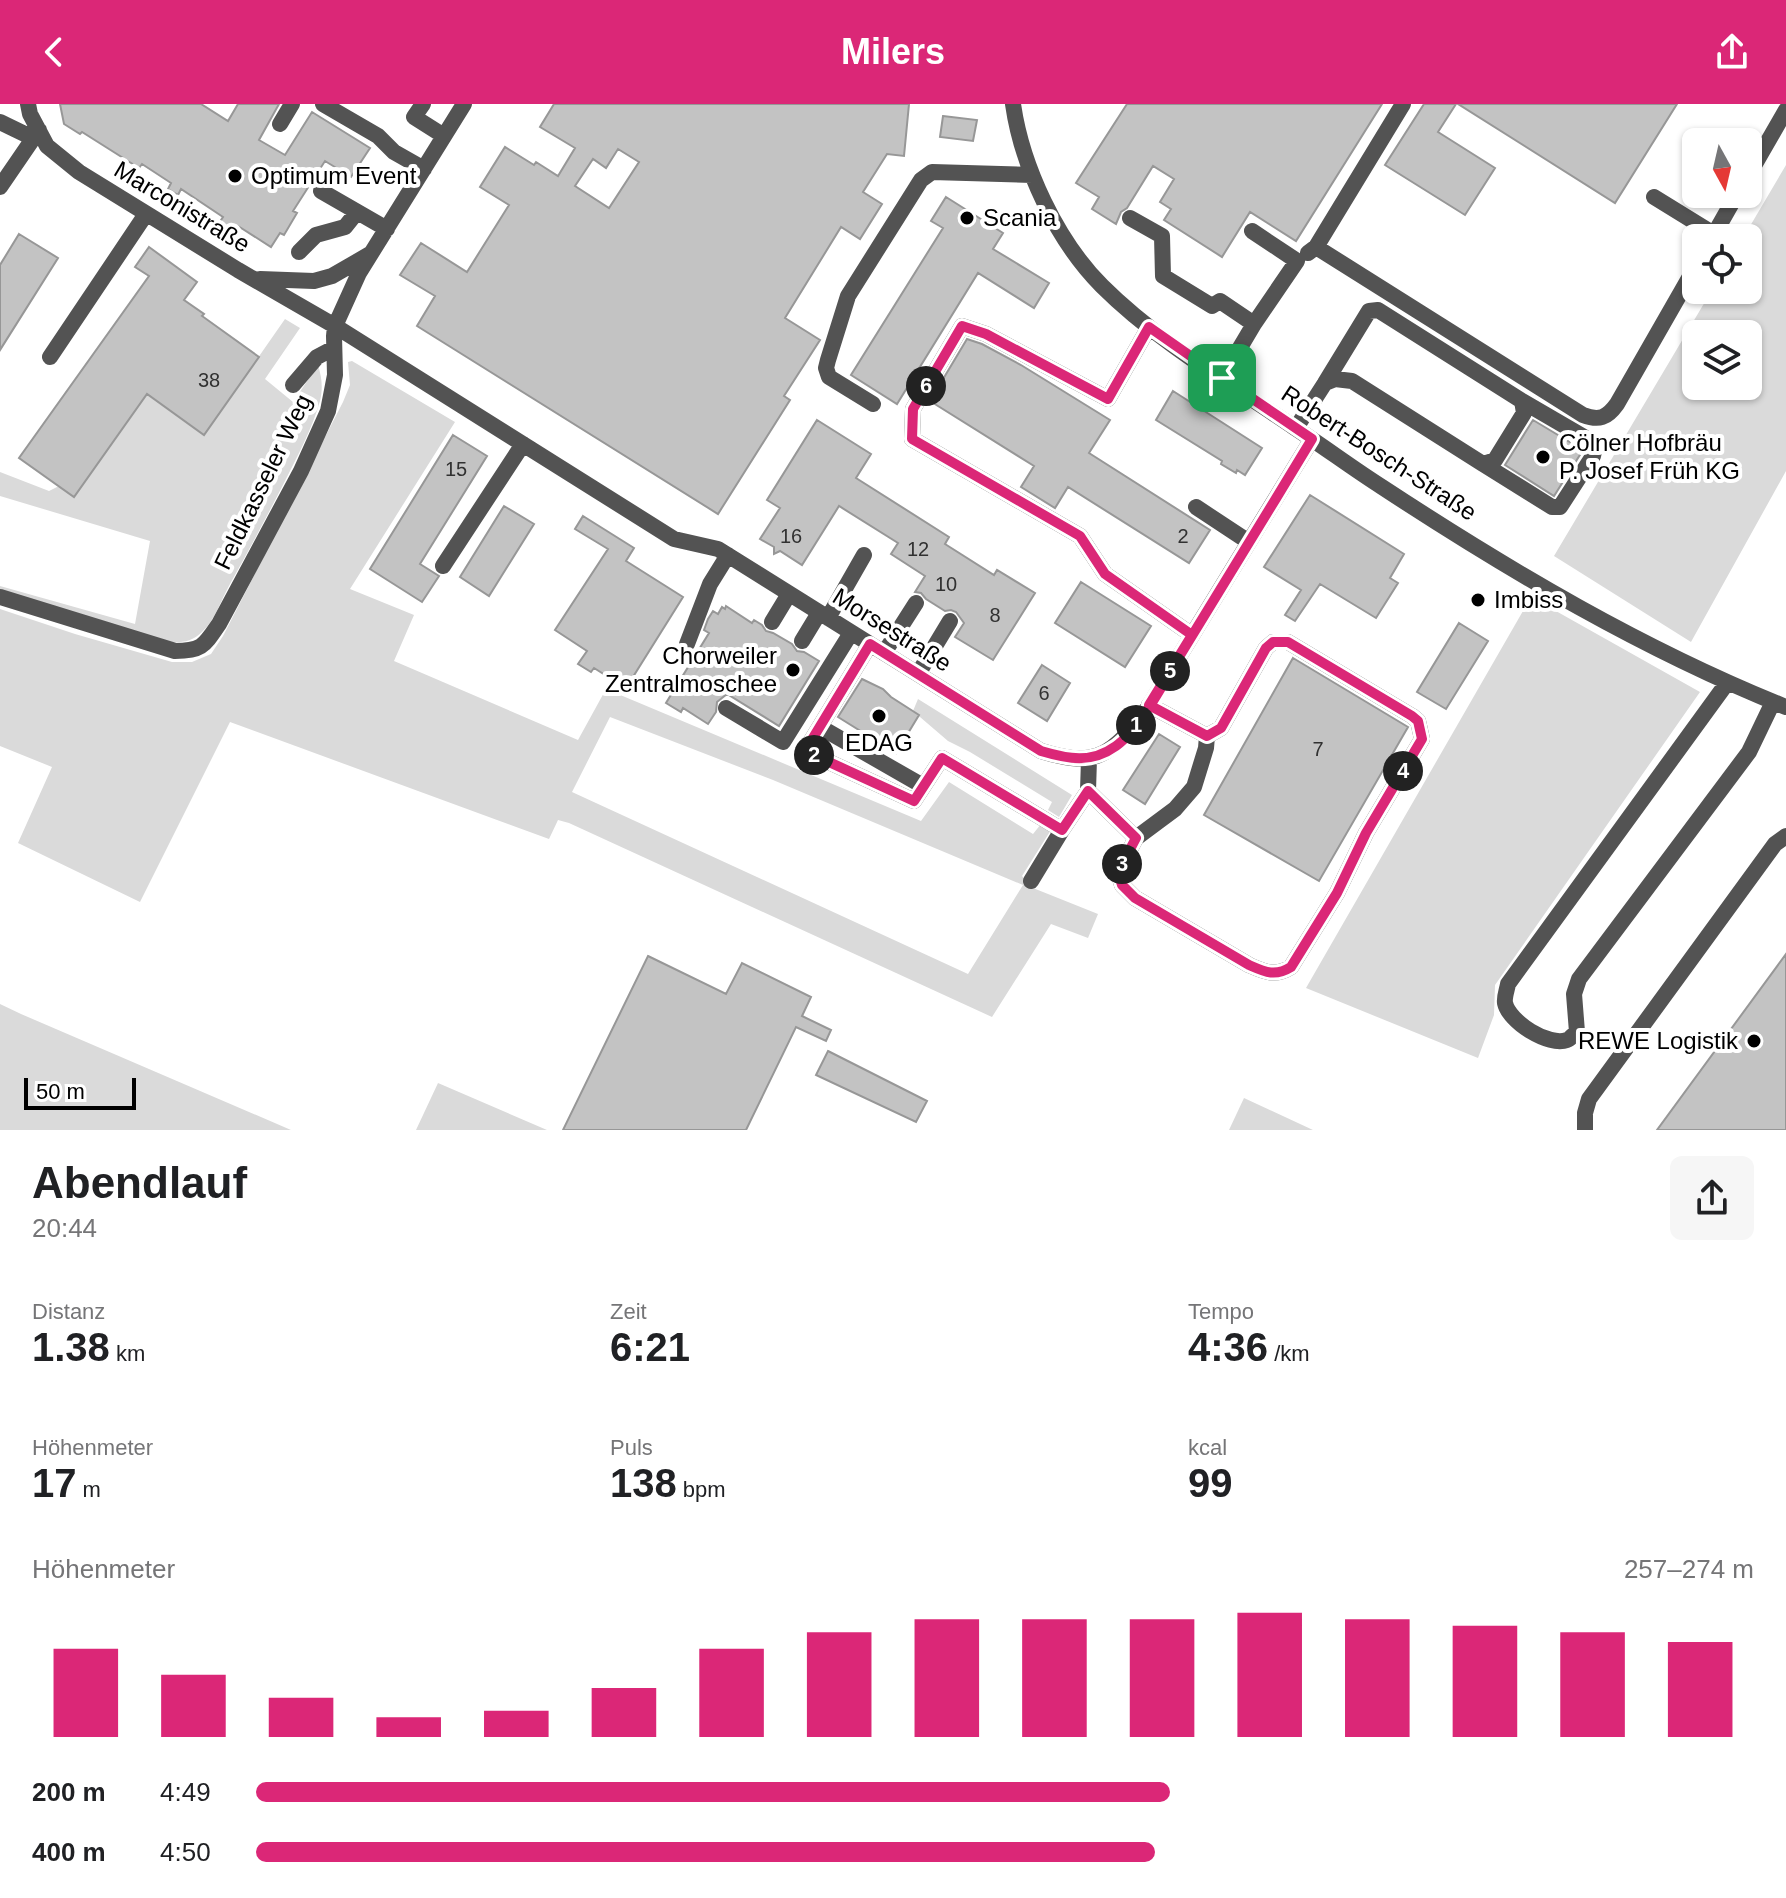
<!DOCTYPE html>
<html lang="de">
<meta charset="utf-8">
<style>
:root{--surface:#fff;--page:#f6f6f6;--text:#202124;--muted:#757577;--accent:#db2777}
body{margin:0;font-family:Helvetica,sans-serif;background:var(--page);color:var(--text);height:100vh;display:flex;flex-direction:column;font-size:30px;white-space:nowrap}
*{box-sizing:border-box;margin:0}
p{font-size:26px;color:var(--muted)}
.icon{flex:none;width:44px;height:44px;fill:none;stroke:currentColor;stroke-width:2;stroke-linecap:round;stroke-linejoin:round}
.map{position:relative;height:1026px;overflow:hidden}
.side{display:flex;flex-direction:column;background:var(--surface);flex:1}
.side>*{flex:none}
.needle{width:52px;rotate:172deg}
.controls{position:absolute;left:1682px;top:24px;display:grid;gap:16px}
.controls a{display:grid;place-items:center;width:80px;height:80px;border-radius:12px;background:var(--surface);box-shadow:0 2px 6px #0004;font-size:40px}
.scale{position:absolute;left:24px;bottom:20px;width:112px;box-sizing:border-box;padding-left:8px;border:4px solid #000;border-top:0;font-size:22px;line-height:28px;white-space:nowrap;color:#000;-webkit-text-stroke:6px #fff;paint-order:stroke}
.pin{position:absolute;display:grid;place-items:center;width:68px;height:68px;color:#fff;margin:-34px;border-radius:16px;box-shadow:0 4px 12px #0006}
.km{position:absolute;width:40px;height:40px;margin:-20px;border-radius:50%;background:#222;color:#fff;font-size:22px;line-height:40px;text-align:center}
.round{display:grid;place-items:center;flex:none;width:84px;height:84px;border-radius:12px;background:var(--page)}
.overview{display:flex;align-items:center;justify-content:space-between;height:136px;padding:0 32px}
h1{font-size:44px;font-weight:800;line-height:60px}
.stats{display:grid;grid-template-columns:repeat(3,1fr);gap:12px;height:136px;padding:8px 32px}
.stats div{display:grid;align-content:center}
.stats b{font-size:40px;font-weight:800}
.stats small{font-size:22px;font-weight:400}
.stats p{font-size:22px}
.chart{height:224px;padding:16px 32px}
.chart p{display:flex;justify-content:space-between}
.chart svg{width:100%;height:144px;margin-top:8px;stroke:var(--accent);stroke-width:6}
ul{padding:0 32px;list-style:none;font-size:26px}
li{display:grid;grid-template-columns:128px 96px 1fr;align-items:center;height:60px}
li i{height:20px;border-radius:10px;background:var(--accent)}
header{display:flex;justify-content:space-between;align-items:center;height:104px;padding:0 32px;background:var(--accent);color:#fff;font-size:36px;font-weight:800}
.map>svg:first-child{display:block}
</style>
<header><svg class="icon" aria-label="back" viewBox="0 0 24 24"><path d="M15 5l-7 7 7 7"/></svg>Milers<svg class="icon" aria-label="share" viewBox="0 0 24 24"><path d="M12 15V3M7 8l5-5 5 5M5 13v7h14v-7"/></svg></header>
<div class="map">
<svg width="1786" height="1026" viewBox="0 0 1786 1026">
<rect width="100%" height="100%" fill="#fff"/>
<!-- green -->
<path fill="#dadada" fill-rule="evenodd" d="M1786,61V367L1691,538L1554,452L1712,186H1748V134H1743ZM1696,230H1748V282H1696Z
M285,215L300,224L265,275L293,298L318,261C322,274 323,284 320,297C312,325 298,351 285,377C267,412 249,446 230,480C221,496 215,516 202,528C192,538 181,539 168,538L0,486V482L135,520L150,437L0,392V368L49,387L59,382L74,392L147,290L204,331Z
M352,257L455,318L350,485L414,511L394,557L578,636L606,585L921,717L949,678L1033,730L1041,720L1051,726L1022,772L1033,784L1098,810L1088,834L1051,820L992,913L569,719L558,716L549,735L230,618L140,798L18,739L52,663L0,642V505L75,530L172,558H192L211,550L223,532L343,298L350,281L348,258ZM610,613L773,676L1023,781L968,870L572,688Z
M1531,493L1700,588L1495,881L1494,911L1478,954L1306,884Z
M918,595L1072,691L1059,713L1048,706L1052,698L970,648L948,637L913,607Z
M0,900L21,910L291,1026H0Z
M438,979L547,1026H416Z
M1244,994L1313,1026H1229Z"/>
<!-- building -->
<path fill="#c3c3c3" stroke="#979797" stroke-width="2" fill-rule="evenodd" d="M60,0H201L228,17L238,0H279L259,36L285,51L312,8L370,44L351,73L325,57L293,107L297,109L284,131L280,129L271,143L238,122L227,138L213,128L223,113L181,85L178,91L168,85L171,79L142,60L139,64L82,28L80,30L64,20Z
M554,0H909L904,52L887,50L863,88L882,100L860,135L841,123L785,214L820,236L784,292L790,296L718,410L417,222L435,192L400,171L421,139L467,168L509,101L480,83L505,43L534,61L536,58L558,72L575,44L540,23ZM618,45L639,58L609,104L575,82L593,55L606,64Z
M1127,0H1382L1296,137L1250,108L1222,153L1164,116L1171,105L1160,98L1174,75L1153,62L1127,104L1121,108L1116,120L1092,105L1099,93L1076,79Z
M1424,0H1456L1438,28L1495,64L1465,111L1385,61Z
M1458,0H1677L1615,99Z
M943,12L977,16L973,37L940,33Z
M946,93L1003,129L993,145L1049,179L1034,204L978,169L897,300L851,271L943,124L931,117Z
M19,130L58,154L0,246V161Z
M149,143L197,178L184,196L204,210L202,212L259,253L204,331L147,290L74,393L19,354L149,172L135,163Z
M967,235L982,240L1021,261L1110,316L1089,349L1210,426L1189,459L1068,383L1055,404L1021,383L1034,362L930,297Z
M1173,287L1262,344L1245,371L1237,366L1236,369L1221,360L1222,357L1156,316Z
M817,316L871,350L856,374L949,433L945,440L994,471L997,466L1035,489L993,556L955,533L964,519L956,508L951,506L945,507L926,495L921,489L915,488L925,472L891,450L898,439L839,402L802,461L780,447L774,450V443L760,435L780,404L767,396Z
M1533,316L1583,346L1554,392L1505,361Z
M453,331L487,352L420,460L439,472L422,498L370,465Z
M1310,391L1404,450L1390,474L1398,479L1376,514L1320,480L1295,517L1285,511L1301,486L1264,463Z
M504,402L534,420L489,492L460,473Z
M583,412L634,444L626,457L683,493L626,584L594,564L591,568L578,560L587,547L555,526L608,445L575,425Z
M1081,478L1151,522L1125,563L1055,519Z
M726,502L752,519L754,516L762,521L766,527L773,529L792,540L797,547L804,548L819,557L779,622L727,590L717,598L716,608L708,620L683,604L681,608L666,599L709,529L704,526L708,515L713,507L718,510L722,503L725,505Z
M1459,519L1488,537L1446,605L1417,588Z
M1293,554L1408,623L1319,777L1204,711Z
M1042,561L1070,579L1047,617L1018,599Z
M862,575L883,585L891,593L919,611L896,649L838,613Z
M1159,630L1180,643L1145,700L1123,686Z
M1786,850V1026H1657Z
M648,852L726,890L742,859L811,893L802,912L831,926L826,937L796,923L746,1026H563Z
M828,947L927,997L916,1018L816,971Z"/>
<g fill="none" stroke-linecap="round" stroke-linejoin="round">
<!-- minor -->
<path stroke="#535353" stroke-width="16" d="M28,0L30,10L47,42L79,68L238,166L335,222L674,435L718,445L1041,647C1093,663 1106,654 1141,615L1312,335
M323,0L378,32L394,48L424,65
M423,0L414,13L444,32
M1013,0C1022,63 1057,137 1102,182C1156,236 1229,279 1292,322C1323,342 1352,364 1382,383C1510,467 1644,546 1786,603
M0,18L33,34
M280,20L292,0
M1748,72L1786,6
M0,83L39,26
M321,87L387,125
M1654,93L1714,130
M1130,114L1162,132L1163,172L1212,202L1220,197L1254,220
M1712,134L1737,90
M1316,143L1583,311C1599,317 1607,314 1617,300L1696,162
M299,148L316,131L345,123L357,108
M1308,149L1316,143L1403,0
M260,175L314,177L332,172L370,150
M1149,223L1108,295L986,230L962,222L913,305L912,335L1080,432L1105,470L1192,531
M50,253L146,110
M1222,274L1254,220L1297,157L1252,127
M293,281L317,253L334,244
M873,300L829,273L826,264L828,256L848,192L921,76L932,68L1032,71
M1296,324L1325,279L1335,275L1352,277L1483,360L1495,356L1524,309L1522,297L1378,206L1369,207L1325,279
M1483,360L1552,403H1560L1593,352L1595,343L1589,336L1522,297
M1196,403L1249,438
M443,462L523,340
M0,493L175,547C202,547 204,542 219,520L301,367L328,307L335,271L334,232L335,222L359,169L464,0
M828,514L864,451
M772,518L789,490
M802,537L819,509
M687,540L710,480L728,451
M870,540L805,647L914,697L942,654L1062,726
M884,549L916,499
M918,570L950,517
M1727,579L1508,880C1507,886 1504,893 1505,899C1509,918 1549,943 1567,936C1570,935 1575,929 1577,928L1574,890L1579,875L1749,648L1773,598
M1149,601L1207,632L1221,624L1266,544L1273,538H1288L1412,612L1418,617L1422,635L1366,729L1337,789L1291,863C1275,873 1265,868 1249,861L1135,794L1122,781L1118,768L1136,734L1175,705L1194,683L1206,644L1207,632
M726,604L783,638L851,529
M820,623L923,682
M1088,687L1136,734
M1031,777L1062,726L1088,687L1089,655
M1585,1026V1009L1589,995L1775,740L1786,732"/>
</g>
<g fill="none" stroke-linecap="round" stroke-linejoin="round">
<!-- route casing -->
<g stroke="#fff" stroke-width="16">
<path id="route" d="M1222,274L1312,335C1268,408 1223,481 1179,553C1164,578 1139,626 1116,642C1091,660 1068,655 1041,647L870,540L805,647L914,697L942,654L1062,726L1088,687L1136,734L1118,768L1122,781L1135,794L1249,861C1265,868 1275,873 1291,863L1337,789L1366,729L1422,635L1418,617L1412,612L1288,538H1273L1266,544L1221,624L1207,632L1149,601L1192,531L1105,470L1080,432L912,335L913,305L962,222L986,230L1108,295L1149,223L1222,274"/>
</g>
<!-- route -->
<use href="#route" stroke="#db2777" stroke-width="10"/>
</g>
<!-- markers -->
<g fill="#000" stroke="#fff" stroke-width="3">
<circle cx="235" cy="72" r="8"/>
<circle cx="967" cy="114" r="8"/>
<circle cx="1543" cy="353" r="8"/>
<circle cx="1478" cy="496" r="8"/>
<circle cx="793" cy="566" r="8"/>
<circle cx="879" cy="612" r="8"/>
<circle cx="1754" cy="937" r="8"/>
</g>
<g text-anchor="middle" stroke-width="8" stroke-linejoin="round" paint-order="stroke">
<!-- number labels -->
<g font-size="20" fill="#313131">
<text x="209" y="283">38</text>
<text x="456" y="372">15</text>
<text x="791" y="439">16</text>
<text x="1183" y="439">2</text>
<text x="918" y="452">12</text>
<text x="946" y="487">10</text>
<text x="995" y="518">8</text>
<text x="1044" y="596">6</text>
<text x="1318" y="652">7</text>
</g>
<!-- poi labels -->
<g font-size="24" fill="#000" stroke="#fff" text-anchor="start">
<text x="251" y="80">Optimum Event</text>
<text x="983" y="122">Scania</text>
<text x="1559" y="347">Cölner Hofbräu<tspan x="1559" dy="28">P. Josef Früh KG</tspan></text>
<text x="1494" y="504">Imbiss</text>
<text x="777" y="560" text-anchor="end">Chorweiler<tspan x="777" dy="28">Zentralmoschee</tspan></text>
<text x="879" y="647" text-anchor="middle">EDAG</text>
<text x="1738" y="945" text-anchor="end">REWE Logistik</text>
</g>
<!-- street labels -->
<g font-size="24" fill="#000" stroke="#fff">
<text transform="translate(182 103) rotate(31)" y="8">Marconistraße</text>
<text transform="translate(1379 349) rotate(33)" y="8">Robert-Bosch-Straße</text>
<text transform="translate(263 378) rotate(-64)" y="8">Feldkasseler Weg</text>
<text transform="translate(892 526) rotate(32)" y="8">Morsestraße</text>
</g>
</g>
</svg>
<div class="controls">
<a><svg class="needle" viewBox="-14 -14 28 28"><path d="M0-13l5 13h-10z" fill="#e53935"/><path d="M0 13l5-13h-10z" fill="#757577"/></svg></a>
<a><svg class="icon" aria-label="locate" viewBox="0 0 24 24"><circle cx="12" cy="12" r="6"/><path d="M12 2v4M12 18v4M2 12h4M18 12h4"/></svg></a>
<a><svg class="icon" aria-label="layers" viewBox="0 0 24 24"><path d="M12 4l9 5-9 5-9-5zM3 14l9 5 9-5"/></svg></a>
</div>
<div class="scale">50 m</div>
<div class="pin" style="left:1222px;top:274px;background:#1e9e55"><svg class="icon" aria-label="arrive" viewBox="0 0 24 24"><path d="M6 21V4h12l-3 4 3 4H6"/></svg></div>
<b class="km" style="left:1136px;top:621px">1</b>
<b class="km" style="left:814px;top:651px">2</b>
<b class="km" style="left:1122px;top:760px">3</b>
<b class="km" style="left:1403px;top:667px">4</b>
<b class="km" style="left:1170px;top:567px">5</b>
<b class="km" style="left:926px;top:282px">6</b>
</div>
<section class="side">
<div class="overview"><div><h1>Abendlauf</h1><p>20:44</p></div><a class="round"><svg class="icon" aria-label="share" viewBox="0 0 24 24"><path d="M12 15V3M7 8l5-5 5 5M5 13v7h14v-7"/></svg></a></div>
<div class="stats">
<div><p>Distanz</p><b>1.38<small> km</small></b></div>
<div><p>Zeit</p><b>6:21</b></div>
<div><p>Tempo</p><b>4:36<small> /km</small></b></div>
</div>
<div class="stats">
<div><p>Höhenmeter</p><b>17<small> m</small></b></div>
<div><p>Puls</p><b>138<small> bpm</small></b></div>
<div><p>kcal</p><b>99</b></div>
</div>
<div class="chart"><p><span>Höhenmeter</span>257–274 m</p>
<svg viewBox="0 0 160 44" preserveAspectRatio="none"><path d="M5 44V17M15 44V25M25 44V32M35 44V38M45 44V36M55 44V29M65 44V17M75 44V12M85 44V8M95 44V8M105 44V8M115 44V6M125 44V8M135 44V10M145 44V12M155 44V15"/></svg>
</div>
<ul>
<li><b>200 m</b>4:49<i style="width:61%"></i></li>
<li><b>400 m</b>4:50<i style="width:60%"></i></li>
</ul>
</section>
